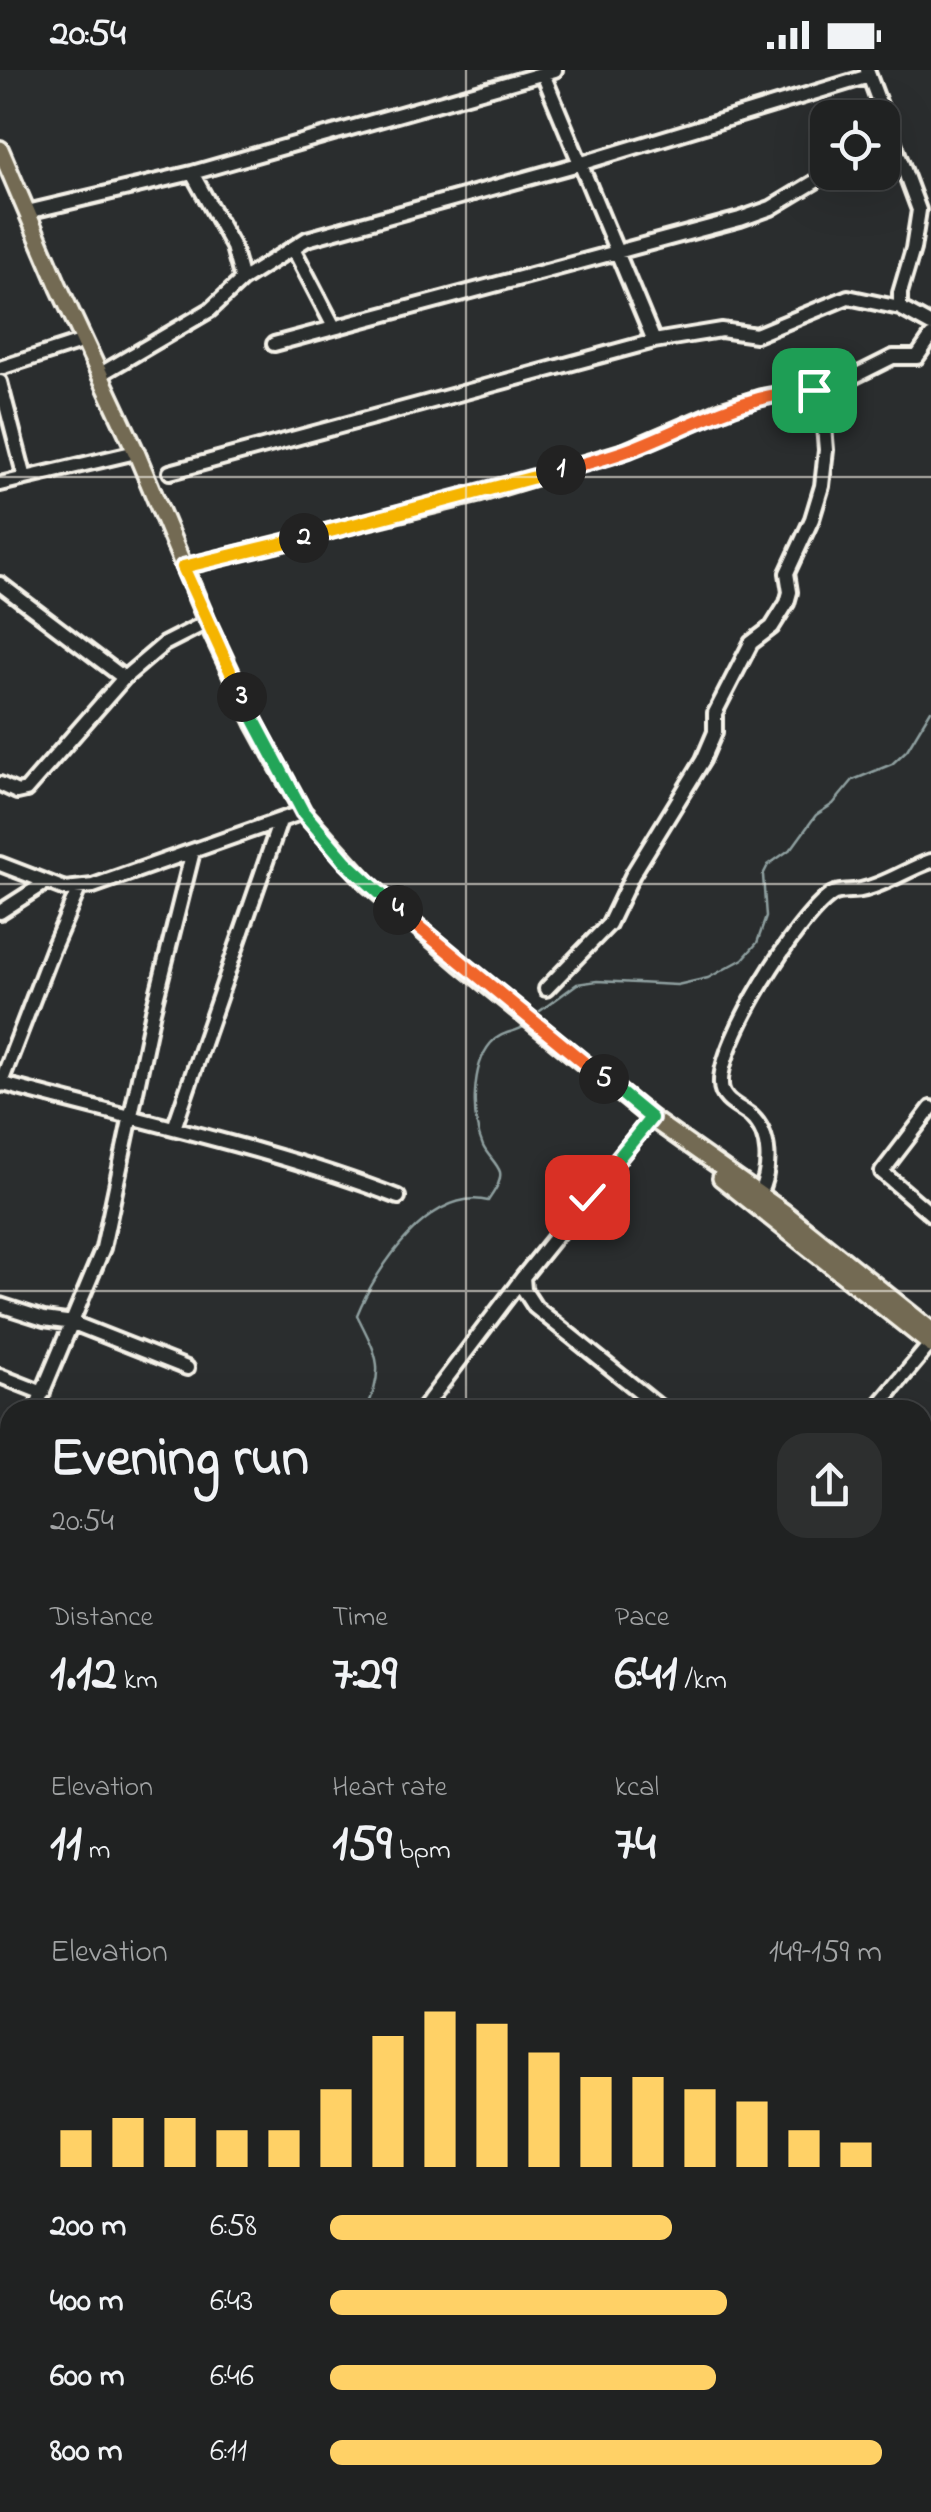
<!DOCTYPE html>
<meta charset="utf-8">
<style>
:root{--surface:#202222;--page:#2d2f2f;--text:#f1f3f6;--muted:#a2a4a5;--line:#3d3f40;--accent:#ffd166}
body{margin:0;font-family:"Indie Flower",sans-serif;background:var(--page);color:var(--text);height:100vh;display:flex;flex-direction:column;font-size:38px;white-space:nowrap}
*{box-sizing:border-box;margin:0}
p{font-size:32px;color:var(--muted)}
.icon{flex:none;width:55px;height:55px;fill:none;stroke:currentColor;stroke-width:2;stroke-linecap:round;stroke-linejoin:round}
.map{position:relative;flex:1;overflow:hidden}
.panel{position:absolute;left:0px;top:1330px;width:932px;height:1112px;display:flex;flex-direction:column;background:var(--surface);border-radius:30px 30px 0 0;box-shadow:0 10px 40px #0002,0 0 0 2px var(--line)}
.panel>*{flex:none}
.tools{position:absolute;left:810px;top:30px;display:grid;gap:20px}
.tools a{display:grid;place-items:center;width:90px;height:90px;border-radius:20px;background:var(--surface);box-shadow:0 10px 40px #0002,0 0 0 2px var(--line);font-size:50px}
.pin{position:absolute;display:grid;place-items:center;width:85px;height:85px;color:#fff;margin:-42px;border-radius:20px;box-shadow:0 5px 15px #0006}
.km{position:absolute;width:50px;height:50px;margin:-25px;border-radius:50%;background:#222;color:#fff;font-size:28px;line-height:50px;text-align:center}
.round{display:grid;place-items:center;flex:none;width:105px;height:105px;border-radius:30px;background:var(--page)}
.head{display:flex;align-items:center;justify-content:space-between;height:170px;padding:0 50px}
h1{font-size:55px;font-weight:700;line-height:75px}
.stats{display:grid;grid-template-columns:repeat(3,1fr);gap:15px;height:170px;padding:10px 50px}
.stats div{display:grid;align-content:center}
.stats b{font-size:50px;font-weight:700}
.stats small{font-size:28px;font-weight:400}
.stats p{font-size:28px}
.chart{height:280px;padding:20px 50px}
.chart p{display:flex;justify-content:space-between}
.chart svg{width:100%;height:180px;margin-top:10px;stroke:var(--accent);stroke-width:6}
ul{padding:0 50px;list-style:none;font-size:32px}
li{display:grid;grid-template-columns:160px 120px 1fr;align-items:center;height:75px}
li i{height:25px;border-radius:12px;background:var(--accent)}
.status{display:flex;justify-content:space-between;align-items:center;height:70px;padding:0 50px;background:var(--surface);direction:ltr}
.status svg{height:28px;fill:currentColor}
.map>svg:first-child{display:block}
</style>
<div class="status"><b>20:54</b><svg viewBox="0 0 49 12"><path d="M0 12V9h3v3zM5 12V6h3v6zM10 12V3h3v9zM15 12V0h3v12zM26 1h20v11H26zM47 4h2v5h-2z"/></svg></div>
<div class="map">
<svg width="931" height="2442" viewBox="0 0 931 2442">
<rect width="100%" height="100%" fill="#2a2d2e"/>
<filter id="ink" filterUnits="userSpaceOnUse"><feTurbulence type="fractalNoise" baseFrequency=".01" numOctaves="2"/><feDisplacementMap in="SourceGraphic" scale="20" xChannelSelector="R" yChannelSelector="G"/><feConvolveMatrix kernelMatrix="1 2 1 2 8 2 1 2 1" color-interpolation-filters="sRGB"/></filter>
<g filter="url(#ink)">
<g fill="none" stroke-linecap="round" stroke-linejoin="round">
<!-- stream -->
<path stroke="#8fa0a0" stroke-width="2.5" d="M540,941L577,914L597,911L677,915L708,908L743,889L757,873L766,847L763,805L768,795L792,778L816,745L833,734L853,710L892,694L907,680L931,640
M366,1340C386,1298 377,1285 357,1245C376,1198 431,1117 488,1131C493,1123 502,1112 500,1102C497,1093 487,1085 483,1076C471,1048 471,996 491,973C500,962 514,963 525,956
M0,1644L10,1637"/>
<!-- minor casing -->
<g stroke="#f4f1e8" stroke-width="20">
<path id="minor" d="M867,0L919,140L913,179L900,223V238L931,255
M543,4L654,271
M27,142L192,103L555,0
M294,180L334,257
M242,210L307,169L579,94L869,6
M274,274L740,149L771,138L831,102
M0,298L84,271
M99,305L210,240L242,210L233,177L192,103
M0,312L25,408
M170,402L654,271L721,260L756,265L848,227L900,238
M0,414L136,382
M183,497L481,424L627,380L722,339L761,327L841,313L893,287H917L931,267
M0,514L124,608
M0,714L17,722L26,720L124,608L164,574L207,552
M0,794L65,819L93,816L303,742
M0,842L45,813
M546,919L609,854L633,804L703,690L715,662V643L751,573L772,557L787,533L790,522L787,503L812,449L822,416L826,380L824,356L828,338L841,313
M0,1013C134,1050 269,1077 398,1127
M0,1015L52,880L79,818
M931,1038L882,1102L931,1144
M651,1048L523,1207L524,1220L535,1237L663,1340
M174,1058L280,751
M759,1124C771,1101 772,1065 751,1046C740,1037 721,1031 721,1014C719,972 796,849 831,825C838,820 852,822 861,820C886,815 907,799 931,791
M0,1235L44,1249L73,1253L187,1298
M0,1306L43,1323
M35,1340L103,1178L153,941L193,781
M422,1340L523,1207
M875,1340L931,1273
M922,1549L931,1556
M922,1784L931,1778
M922,1815L931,1822
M0,1865L10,1853
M0,2079L10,2086
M922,2158L931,2146
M922,2182L931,2188
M0,2203L10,2207
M922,2321L931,2328
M0,2424L10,2403
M463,2432L474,2442
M211,2442L218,2432
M704,2442L711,2432"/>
</g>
<!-- major casing -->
<g stroke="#f4f1e8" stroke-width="22">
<path id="major" d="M0,79L59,217L136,382L207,552L255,654L303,742L368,814L460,893L651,1048L784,1142L931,1260
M721,1108L931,1275
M922,2362L931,2349
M871,2442L878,2432"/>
</g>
<!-- minor -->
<use href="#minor" stroke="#2a2d2e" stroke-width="12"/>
<!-- major -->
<use href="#major" stroke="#736b52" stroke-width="15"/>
</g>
</g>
<g fill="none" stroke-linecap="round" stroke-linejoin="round" filter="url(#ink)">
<!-- split-1 casing -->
<g stroke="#fff" stroke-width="20">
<path id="split-1" d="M561,400C584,394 607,388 629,380C691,356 746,323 814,320"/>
</g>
<!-- split-2 casing -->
<g stroke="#fff" stroke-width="20">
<path id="split-2" d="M304,468L561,400"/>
</g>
<!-- split-3 casing -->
<g stroke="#fff" stroke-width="20">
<path id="split-3" d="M242,627L183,497L304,468"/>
</g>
<!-- split-4 casing -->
<g stroke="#fff" stroke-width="20">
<path id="split-4" d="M242,627L303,742L346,792L398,840"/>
</g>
<!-- split-5 casing -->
<g stroke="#fff" stroke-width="20">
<path id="split-5" d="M398,840L604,1009"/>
</g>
<!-- split-6 casing -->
<g stroke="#fff" stroke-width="20">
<path id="split-6" d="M587,1127L651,1048L604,1009"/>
</g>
<!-- split-1 -->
<use href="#split-1" stroke="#f0652b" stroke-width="12"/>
<!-- split-2 -->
<use href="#split-2" stroke="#f5b400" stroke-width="12"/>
<!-- split-3 -->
<use href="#split-3" stroke="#f5b400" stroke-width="12"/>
<!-- split-4 -->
<use href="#split-4" stroke="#22a559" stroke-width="12"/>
<!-- split-5 -->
<use href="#split-5" stroke="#f0652b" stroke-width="12"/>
<!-- split-6 -->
<use href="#split-6" stroke="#22a559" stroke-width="12"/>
</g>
<!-- grid -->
<path fill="none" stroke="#f4f1e8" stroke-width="2.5" stroke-opacity="0.55" d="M466,0V1340M0,407H931M0,814H931M0,1221H931M0,1628H10M922,1628H931M0,2035H10M922,2035H931M466,2432V2442"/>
</svg>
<div class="tools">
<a><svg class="icon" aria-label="locate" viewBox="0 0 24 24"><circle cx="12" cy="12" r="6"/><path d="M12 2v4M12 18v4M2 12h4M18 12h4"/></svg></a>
</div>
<div class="pin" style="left:814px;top:320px;background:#1e9e55"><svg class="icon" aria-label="arrive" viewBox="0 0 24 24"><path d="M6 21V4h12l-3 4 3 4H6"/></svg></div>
<div class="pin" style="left:587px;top:1127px;background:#d93025"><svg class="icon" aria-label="check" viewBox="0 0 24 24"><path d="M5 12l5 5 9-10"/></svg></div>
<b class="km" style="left:561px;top:400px">1</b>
<b class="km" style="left:304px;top:468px">2</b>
<b class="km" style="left:242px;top:627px">3</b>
<b class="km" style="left:398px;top:840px">4</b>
<b class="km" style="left:604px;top:1009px">5</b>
<section class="panel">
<div class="head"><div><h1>Evening run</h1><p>20:54</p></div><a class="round"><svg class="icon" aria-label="share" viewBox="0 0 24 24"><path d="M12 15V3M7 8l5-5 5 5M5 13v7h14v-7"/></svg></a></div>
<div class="stats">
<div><p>Distance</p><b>1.12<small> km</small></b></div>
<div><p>Time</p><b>7:29</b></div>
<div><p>Pace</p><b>6:41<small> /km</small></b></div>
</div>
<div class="stats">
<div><p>Elevation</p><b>11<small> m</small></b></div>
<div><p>Heart rate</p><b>159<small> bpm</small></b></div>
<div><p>kcal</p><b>74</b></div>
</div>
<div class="chart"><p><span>Elevation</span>149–159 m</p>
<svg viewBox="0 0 160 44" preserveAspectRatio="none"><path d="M5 44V35M15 44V32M25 44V32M35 44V35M45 44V35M55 44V25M65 44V12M75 44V6M85 44V9M95 44V16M105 44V22M115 44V22M125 44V25M135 44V28M145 44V35M155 44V38"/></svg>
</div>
<ul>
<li><b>200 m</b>6:58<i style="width:62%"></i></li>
<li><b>400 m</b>6:43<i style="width:72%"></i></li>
<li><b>600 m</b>6:46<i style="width:70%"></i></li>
<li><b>800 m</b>6:11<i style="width:100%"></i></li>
</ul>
</section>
</div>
